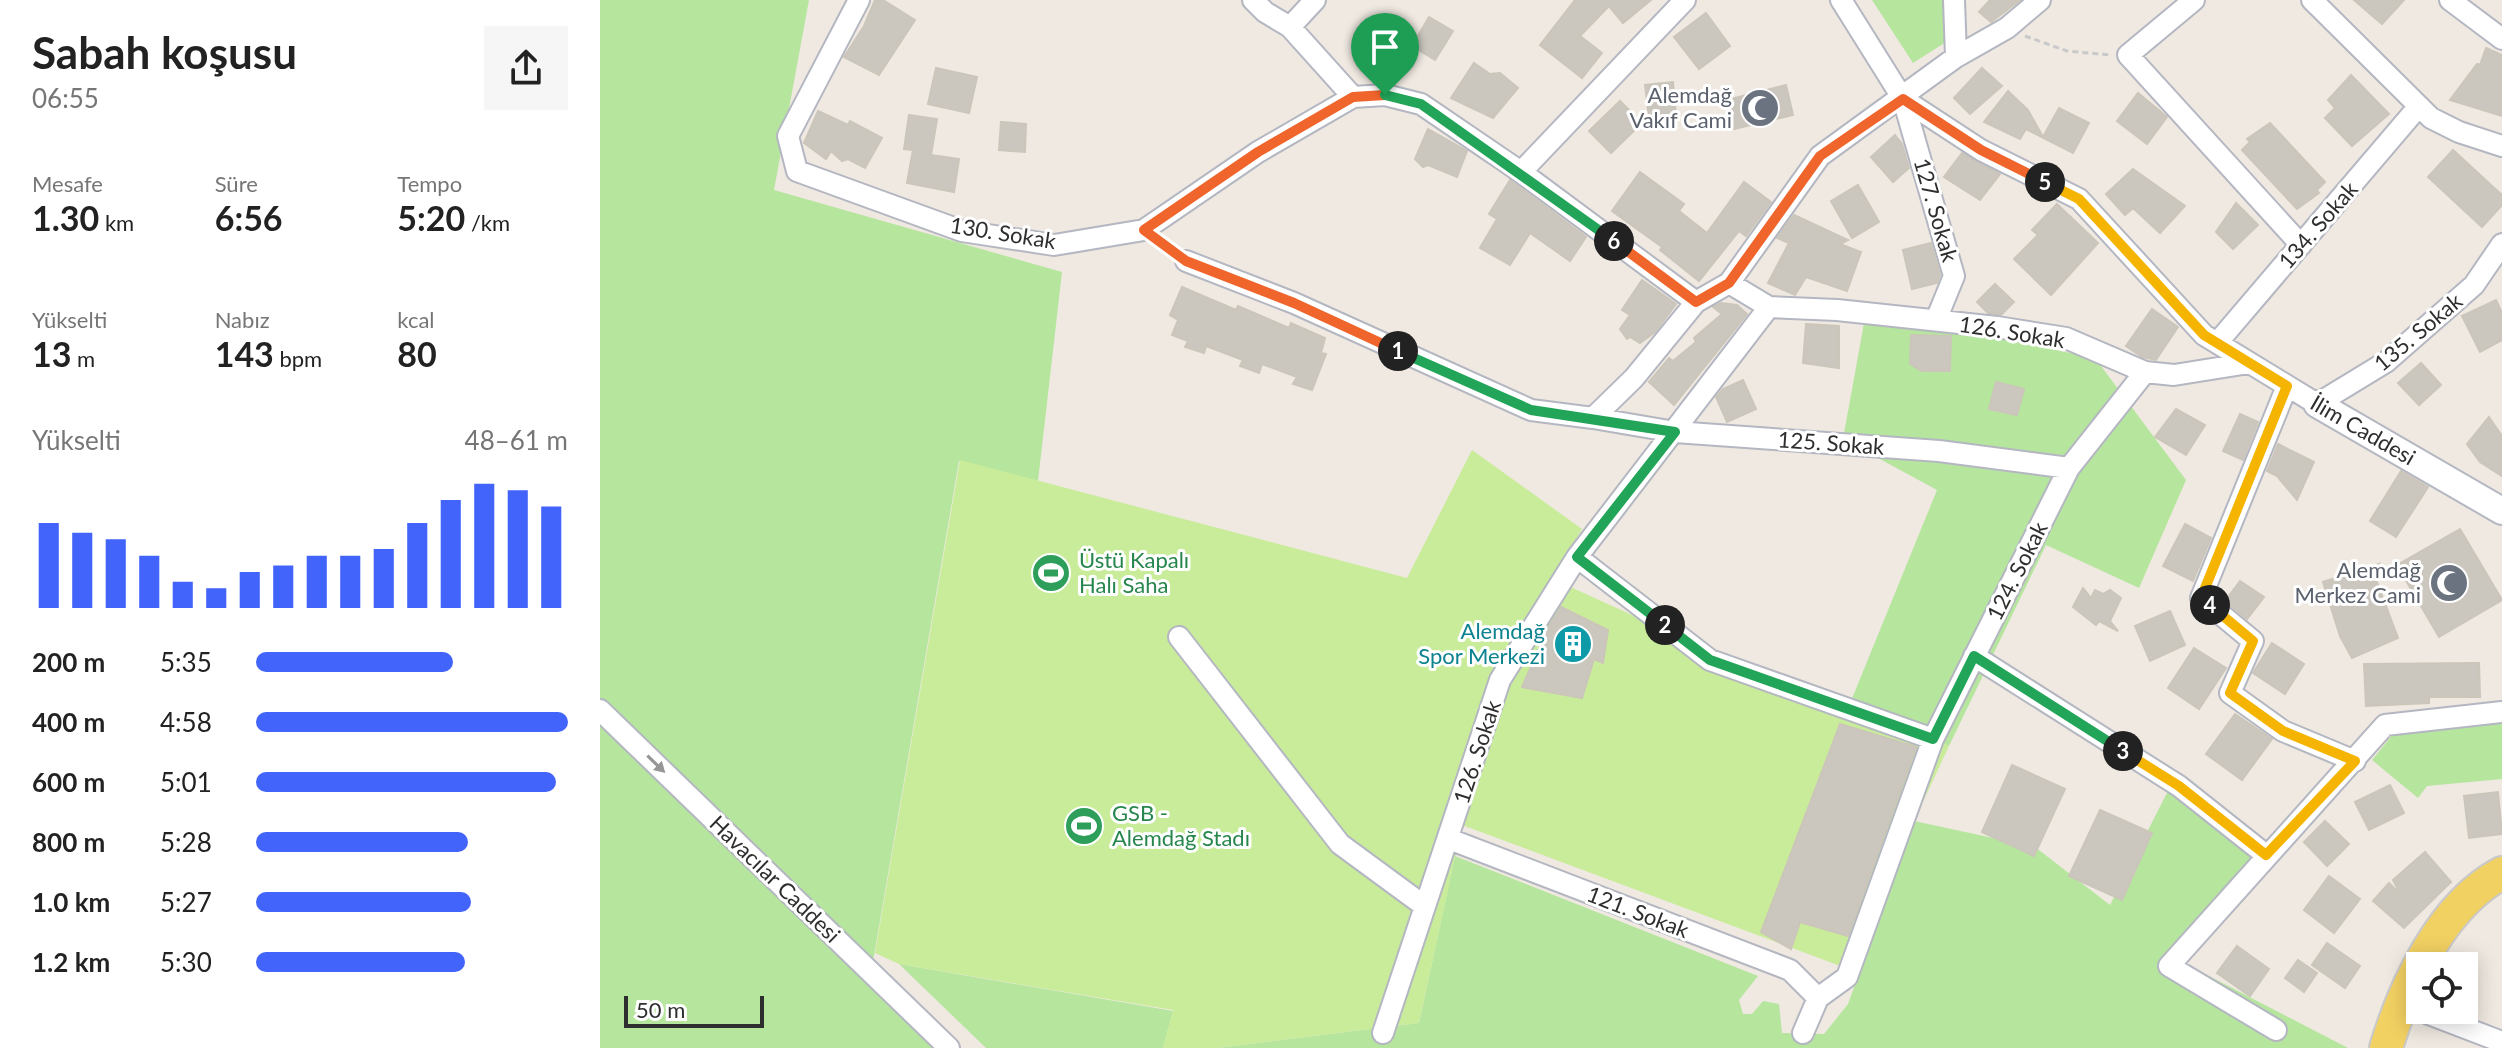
<!DOCTYPE html>
<html lang="tr">
<meta charset="utf-8">
<style>
:root{--surface:#fff;--page:#f6f6f6;--text:#222;--muted:#767676;--accent:#4264fb}
body{margin:0;font-family:Lato,sans-serif;background:var(--page);color:var(--text);height:100vh;display:flex;flex-direction:column;font-size:30px;white-space:nowrap}
*{box-sizing:border-box;margin:0}
p{font-size:26px;color:var(--muted)}
.icon{flex:none;width:44px;height:44px;fill:none;stroke:currentColor;stroke-width:2;stroke-linecap:round;stroke-linejoin:round}
.map{position:relative;flex:1;overflow:hidden}
.details{display:flex;flex-direction:column;background:var(--surface);width:600px}
.details>*{flex:none}
.fabs{position:absolute;left:1806px;top:952px;display:grid;gap:16px}
.fabs a{display:grid;place-items:center;width:72px;height:72px;border-radius:0px;background:var(--surface);box-shadow:0 4px 20px #0003;font-size:40px}
.scale{position:absolute;left:24px;bottom:20px;width:140px;box-sizing:border-box;padding-left:8px;border:4px solid #2e2e2e;border-top:0;font-size:22px;line-height:28px;white-space:nowrap;color:#2e2e2e;-webkit-text-stroke:6px #fff;paint-order:stroke}
.pin{position:absolute;display:grid;place-items:center;width:68px;height:68px;color:#fff;margin:-82px -34px;border-radius:50% 50% 50% 0;rotate:-45deg;box-shadow:0 0 8px #0007}
.pin .icon{rotate:45deg}
.km{position:absolute;width:40px;height:40px;margin:-20px;border-radius:50%;background:#222;color:#fff;font-size:22px;line-height:40px;text-align:center}
.round{display:grid;place-items:center;flex:none;width:84px;height:84px;border-radius:0px;background:var(--page)}
.summary{display:flex;align-items:center;justify-content:space-between;height:136px;padding:0 32px}
h1{font-size:44px;font-weight:700;line-height:60px}
.metrics{display:grid;grid-template-columns:repeat(3,1fr);gap:12px;height:136px;padding:8px 32px}
.metrics div{display:grid;align-content:center}
.metrics b{font-size:34px;font-weight:700}
.metrics small{font-size:22px;font-weight:400}
.metrics p{font-size:22px}
.chart{height:224px;padding:16px 32px}
.chart p{display:flex;justify-content:space-between}
.chart svg{width:100%;height:144px;margin-top:8px;stroke:var(--accent);stroke-width:6}
ul{padding:0 32px;list-style:none;font-size:26px}
li{display:grid;grid-template-columns:128px 96px 1fr;align-items:center;height:60px}
li i{height:20px;border-radius:10px;background:var(--accent)}
main{display:flex;flex:1;min-height:0}
.map>svg:first-child{display:block}
</style>
<main>
<section class="details">
<div class="summary"><div><h1>Sabah koşusu</h1><p>06:55</p></div><a class="round"><svg class="icon" aria-label="share" viewBox="0 0 24 24"><path d="M12 15V3M7 8l5-5 5 5M5 13v7h14v-7"/></svg></a></div>
<div class="metrics">
<div><p>Mesafe</p><b>1.30<small> km</small></b></div>
<div><p>Süre</p><b>6:56</b></div>
<div><p>Tempo</p><b>5:20<small> /km</small></b></div>
</div>
<div class="metrics">
<div><p>Yükselti</p><b>13<small> m</small></b></div>
<div><p>Nabız</p><b>143<small> bpm</small></b></div>
<div><p>kcal</p><b>80</b></div>
</div>
<div class="chart"><p><span>Yükselti</span>48–61 m</p>
<svg viewBox="0 0 160 44" preserveAspectRatio="none"><path d="M5 44V18M15 44V21M25 44V23M35 44V28M45 44V36M55 44V38M65 44V33M75 44V31M85 44V28M95 44V28M105 44V26M115 44V18M125 44V11M135 44V6M145 44V8M155 44V13"/></svg>
</div>
<ul>
<li><b>200 m</b>5:35<i style="width:63%"></i></li>
<li><b>400 m</b>4:58<i style="width:100%"></i></li>
<li><b>600 m</b>5:01<i style="width:96%"></i></li>
<li><b>800 m</b>5:28<i style="width:68%"></i></li>
<li><b>1.0 km</b>5:27<i style="width:69%"></i></li>
<li><b>1.2 km</b>5:30<i style="width:67%"></i></li>
</ul>
</section>
<div class="map">
<svg width="1902" height="1048" viewBox="0 0 1902 1048">
<rect width="100%" height="100%" fill="#efe9e1"/>
<!-- green -->
<path fill="#b6e59e" d="M0,0H209L174,190L462,272L438,481L359,461L271,973L335,1048H0Z
M1272,0H1343L1346,42L1313,63Z
M1266,312L1495,358L1586,480L1539,588L1446,545L1349,746L1251,701L1337,490L1243,439Z
M1902,723V779L1827,786L1818,798L1772,760L1794,733Z
M1572,783L1662,851L1584,963L1748,1048H618L819,1023L855,856L1158,976L1139,1000L1143,1014H1152L1163,1001L1179,1004L1182,1033L1224,1034L1248,1004L1314,821L1435,847L1510,905Z
M299,964L573,1011L563,1048H386Z"/>
<!-- pitch -->
<path fill="#c9ec9a" d="M872,450L982,529L953,579L1122,656L1251,701L1349,746L1314,821L1259,973L862,825L819,1023L618,1048H563L573,1010L299,964L275,953L360,460L807,578Z"/>
<!-- building -->
<path fill="#cbc7bf" stroke="#cbc5ba" stroke-width="2" d="M275,0H283L315,20L279,75L244,57L264,26Z
M975,0H1051L1023,23L1009,6L980,36L1002,53L982,78L940,45Z
M1390,0H1420L1391,22L1379,12Z
M1754,0H1804L1782,24Z
M1106,13L1130,46L1099,69L1074,37Z
M829,17L853,31L835,60L812,46Z
M776,27L799,56L774,75L752,46Z
M1886,48L1902,55V116L1850,100L1877,64L1880,65Z
M874,63L890,74L900,73L918,88L893,118L851,98Z
M336,68L377,77L369,113L328,104Z
M1382,68L1402,86L1370,114L1354,98Z
M1751,75L1789,114L1752,146L1725,118L1735,108L1728,100Z
M1073,82L1076,115L1049,118L1045,85Z
M1186,85L1193,115L1134,129L1127,100Z
M1408,91L1428,110L1443,137L1459,108L1489,123L1473,153L1426,129L1420,139L1384,122Z
M1538,93L1567,117L1547,144L1517,121Z
M1020,101L1042,123L1011,153L989,131Z
M218,111L248,125L250,121L282,138L265,168L248,159L242,161L231,151L226,159L204,143Z
M309,115L337,119L331,155L359,159L354,192L307,183L313,150L304,149Z
M401,122L426,124L425,152L399,150Z
M1670,123L1725,182L1717,190L1719,193L1697,209L1642,150L1650,142L1647,139Z
M828,129L867,151L857,177L828,165L823,167L815,159Z
M1295,135L1302,144L1309,168L1293,182L1271,157Z
M1853,150L1902,195V205L1882,227L1828,177Z
M1362,153L1400,174L1380,200L1344,177Z
M1533,169L1585,206L1560,233L1533,208L1525,215L1506,194Z
M1040,172L1084,204L1079,211L1107,233L1144,182L1171,202L1146,236L1139,231L1099,281L1060,250L1062,247L1012,211Z
M910,180L986,237L970,261L930,233L910,265L880,248L897,219L889,214Z
M1258,185L1279,222L1252,238L1231,201Z
M1636,203L1658,225L1633,249L1616,232Z
M1457,204L1498,243L1451,295L1414,259L1438,235L1432,230Z
M1194,215L1248,240L1240,244L1261,252L1247,291L1206,277L1195,295L1168,283L1189,243L1177,238Z
M1331,243L1340,275L1337,283L1312,289L1303,250Z
M1042,280L1076,304L1055,332L1040,343L1030,337L1027,339L1020,329L1030,315L1022,310Z
M1395,284L1414,302L1401,315L1388,313L1377,302Z
M582,287L636,310L638,306L689,328L691,323L725,338L721,353L726,354L712,390L693,384L697,377L662,364L659,373L640,366L643,360L606,346L604,353L585,347L588,341L572,335L578,320L570,315Z
M1896,300L1902,313V340L1880,352L1862,316Z
M1121,303L1137,305L1147,314L1074,405L1049,382L1069,358L1073,361L1096,342L1094,338L1122,314L1113,307Z
M1552,309L1578,327L1556,360L1542,357L1526,346Z
M1206,324L1239,326V368L1203,363Z
M1311,335L1351,336L1350,371H1322L1310,364Z
M1821,363L1841,385L1819,405L1798,383Z
M1143,380L1156,409L1127,422L1116,397L1123,389Z
M1396,382L1424,389L1417,415L1389,409Z
M1576,409L1605,425L1586,455L1555,437Z
M1640,414L1658,422L1643,460L1623,451Z
M1889,417L1902,436V476L1880,462L1867,444Z
M1678,444L1714,462L1697,500L1677,476L1667,471Z
M1801,471L1828,487L1796,537L1770,521Z
M1585,524L1611,538L1593,581L1563,566Z
M1860,529L1902,600L1839,637L1797,565Z
M1779,564L1768,582L1775,577L1798,638L1752,658L1740,636L1723,582Z
M1640,581L1664,597L1647,619L1625,601Z
M1483,588L1491,598L1495,590L1503,594L1510,590L1521,598L1510,621L1518,631L1499,621L1496,625L1473,607Z
M961,607L1008,630L1003,663L994,659L982,698L922,687L947,630Z
M1570,611L1585,645L1550,661L1535,626Z
M1672,643L1704,664L1685,694L1653,673Z
M1594,648L1626,668L1599,709L1568,688Z
M1879,663L1880,697H1829V703L1766,706L1764,664Z
M1635,714L1672,739L1642,780L1606,754Z
M1240,724L1316,747L1248,936L1200,922L1191,949L1161,932Z
M1412,765L1465,789L1434,856L1382,832Z
M1790,785L1804,813L1769,830L1755,802Z
M1898,792L1902,834L1869,838L1864,796Z
M1500,810L1552,833L1522,900L1469,876Z
M1725,821L1749,844L1727,866L1704,842Z
M1825,852L1851,882L1804,928L1773,901L1789,883L1801,895L1793,880Z
M1729,876L1760,899L1734,933L1704,910Z
M1727,943L1760,966L1745,988L1712,965Z
M1637,946L1669,969L1650,996L1617,973Z
M1698,960L1717,973L1704,992L1685,978Z"/>
<g fill="none" stroke-linecap="round" stroke-linejoin="round">
<!-- minor casing -->
<g stroke="#b4b7c1" stroke-width="24">
<path id="minor" d="M259,0L188,136L197,171L362,231L454,245L544,230L658,152L753,97L785,95L821,104L921,172L1096,302L1129,283L1220,156L1356,57L1407,28L1440,0
M653,0L665,12L690,27
M715,0L690,27L753,97
M1241,0L1303,99L1381,150L1479,199L1604,335L1717,404L1786,362L1874,285L1902,244
M1354,0L1356,57
M1594,0L1528,55L1701,245
M1712,0L1831,118L1859,132L1902,146
M1850,0L1902,39
M1303,99L1354,276L1336,320
M921,172L1085,0
M586,261L694,303L931,410L993,418L1034,378L1096,302
M1129,283L1169,307L1237,310L1397,327L1466,338L1545,372L1574,375L1649,363
M1617,343L1819,106
M1687,386L1601,598L1653,641L1630,693L1683,731L1755,761
M993,418L1075,432L1339,451L1469,468
M977,557L1110,660L1333,739
M579,637L740,844L823,905
M1374,656L1579,786L1666,855
M0,710L349,1048
M849,839L1190,970L1218,998
M1218,998L1247,977L1333,739L1469,468L1545,372
M1800,1003L1902,1042
M1676,1030L1569,966L1785,725L1902,712
M783,1033L900,680L977,557L1169,307
M1203,1033L1218,998"/>
</g>
<!-- tertiary casing -->
<g stroke="#b4b7c1" stroke-width="30">
<path id="tertiary" d="M1717,404L1902,511"/>
</g>
<!-- primary casing -->
<g stroke="#c9c9c9" stroke-width="36">
<path id="primary" d="M1786,1048C1805,985 1842,905 1902,873"/>
</g>
<!-- path -->
<path stroke="#c9c9c9" stroke-width="3" stroke-dasharray="6 4" stroke-linecap="butt" d="M1425,36L1467,51L1510,55"/>
<!-- minor -->
<use href="#minor" stroke="#fff" stroke-width="20"/>
<!-- tertiary -->
<use href="#tertiary" stroke="#fff" stroke-width="26"/>
<!-- primary -->
<use href="#primary" stroke="#f2d163" stroke-width="32"/>
</g>
<!-- one-way arrows -->
<defs><path id="oneway-solid" d="M-6-.8H1V-3.2L6.5 0L1 3.2V.8H-6Z" transform="scale(2)"/></defs>
<use fill="#969696" href="#oneway-solid" transform="translate(56 764) rotate(44)"/>
<g fill="none" stroke-linecap="round" stroke-linejoin="round">
<!-- split-1 casing -->
<g stroke="#fff" stroke-width="16">
<path id="split-1" d="M785,95L753,97L658,152L544,230L586,261L694,303L798,351"/>
</g>
<!-- split-2 casing -->
<g stroke="#fff" stroke-width="16">
<path id="split-2" d="M798,351L931,410L1075,432L977,557L1065,625"/>
</g>
<!-- split-3 casing -->
<g stroke="#fff" stroke-width="16">
<path id="split-3" d="M1065,625L1110,660L1333,739L1374,656L1523,751"/>
</g>
<!-- split-4 casing -->
<g stroke="#fff" stroke-width="16">
<path id="split-4" d="M1523,751L1579,786L1666,855L1755,761L1683,731L1630,693L1653,641L1610,605"/>
</g>
<!-- split-5 casing -->
<g stroke="#fff" stroke-width="16">
<path id="split-5" d="M1445,182L1479,199L1604,335L1687,386L1601,598L1610,605"/>
</g>
<!-- split-6 casing -->
<g stroke="#fff" stroke-width="16">
<path id="split-6" d="M1014,241L1096,302L1129,283L1220,156L1303,99L1381,150L1445,182"/>
</g>
<!-- split-7 casing -->
<g stroke="#fff" stroke-width="16">
<path id="split-7" d="M785,95L821,104L1014,241"/>
</g>
<!-- split-1 -->
<use href="#split-1" stroke="#f0652b" stroke-width="10"/>
<!-- split-2 -->
<use href="#split-2" stroke="#22a559" stroke-width="10"/>
<!-- split-3 -->
<use href="#split-3" stroke="#22a559" stroke-width="10"/>
<!-- split-4 -->
<use href="#split-4" stroke="#f5b400" stroke-width="10"/>
<!-- split-5 -->
<use href="#split-5" stroke="#f5b400" stroke-width="10"/>
<!-- split-6 -->
<use href="#split-6" stroke="#f0652b" stroke-width="10"/>
<!-- split-7 -->
<use href="#split-7" stroke="#22a559" stroke-width="10"/>
</g>
<!-- icons -->
<defs>
<g id="mosque-disc" transform="scale(2)"><circle r="9.5" fill="#6b7280" stroke="#fff"/><path d="M3.5-4.9A6 6 0 1 0 3.5 4.9A5 5 0 1 1 3.5-4.9Z" fill="#fff"/></g>
<g id="stadium-disc" transform="scale(2)"><circle r="9.5" fill="#2e9e5b" stroke="#fff"/><path d="M0-5a6.5 5 0 1 0 0 10a6.5 5 0 1 0 0-10ZM-3.5-1.8h7v3.6h-7Z" fill="#fff"/></g>
<g id="building-disc" transform="scale(2)"><circle r="9.5" fill="#0f9aa8" stroke="#fff"/><path d="M-4-6H4V6H1V3H-1V6H-4ZM-2.5-4.3h1.7v1.8h-1.7ZM.8-4.3h1.7v1.8H.8ZM-2.5-1h1.7V.8h-1.7ZM.8-1h1.7V.8H.8Z" fill="#fff"/></g>
</defs>
<g fill-rule="evenodd">
<use href="#mosque-disc" x="1160" y="108"/>
<use href="#stadium-disc" x="451" y="573"/>
<use href="#mosque-disc" x="1849" y="583"/>
<use href="#building-disc" x="973" y="644"/>
<use href="#stadium-disc" x="484" y="826"/>
</g>
<g text-anchor="middle" stroke-width="6" stroke-linejoin="round" paint-order="stroke">
<!-- worship labels -->
<g font-size="22" fill="#5b616d" stroke="#fff" text-anchor="end">
<text x="1132" y="103">Alemdağ<tspan x="1132" dy="25">Vakıf Cami</tspan></text>
<text x="1821" y="578">Alemdağ<tspan x="1821" dy="25">Merkez Cami</tspan></text>
</g>
<!-- street labels -->
<g font-size="22" fill="#2e2e2e" stroke="#fff">
<text transform="translate(1336 210) rotate(74)" y="8">127. Sokak</text>
<text transform="translate(1718 225) rotate(-49)" y="8">134. Sokak</text>
<text transform="translate(403 233) rotate(9)" y="8">130. Sokak</text>
<text transform="translate(1412 332) rotate(9)" y="8">126. Sokak</text>
<text transform="translate(1818 332) rotate(-40)" y="8">135. Sokak</text>
<text transform="translate(1763 430) rotate(30)" y="8">İlim Caddesi</text>
<text transform="translate(1231 443) rotate(4)" y="8">125. Sokak</text>
<text transform="translate(1417 571) rotate(-63)" y="8">124. Sokak</text>
<text transform="translate(877 752) rotate(-72)" y="8">126. Sokak</text>
<text transform="translate(175 879) rotate(44)" y="8">Havacılar Caddesi</text>
<text transform="translate(1038 912) rotate(21)" y="8">121. Sokak</text>
</g>
<!-- leisure labels -->
<g font-size="22" fill="#27864d" stroke="#fff" text-anchor="start">
<text x="479" y="568">Üstü Kapalı<tspan x="479" dy="25">Halı Saha</tspan></text>
<text x="512" y="821">GSB -<tspan x="512" dy="25">Alemdağ Stadı</tspan></text>
</g>
<!-- culture labels -->
<g font-size="22" fill="#0d838f" stroke="#fff" text-anchor="end">
<text x="945" y="639">Alemdağ<tspan x="945" dy="25">Spor Merkezi</tspan></text>
</g>
</g>
</svg>
<div class="fabs">
<a><svg class="icon" aria-label="locate" viewBox="0 0 24 24"><circle cx="12" cy="12" r="6"/><path d="M12 2v4M12 18v4M2 12h4M18 12h4"/></svg></a>
</div>
<div class="scale">50 m</div>
<div class="pin" style="left:785px;top:95px;background:#1e9e55"><svg class="icon" aria-label="arrive" viewBox="0 0 24 24"><path d="M6 21V4h12l-3 4 3 4H6"/></svg></div>
<b class="km" style="left:798px;top:351px">1</b>
<b class="km" style="left:1065px;top:625px">2</b>
<b class="km" style="left:1523px;top:751px">3</b>
<b class="km" style="left:1610px;top:605px">4</b>
<b class="km" style="left:1445px;top:182px">5</b>
<b class="km" style="left:1014px;top:241px">6</b>
</div>
</main>
